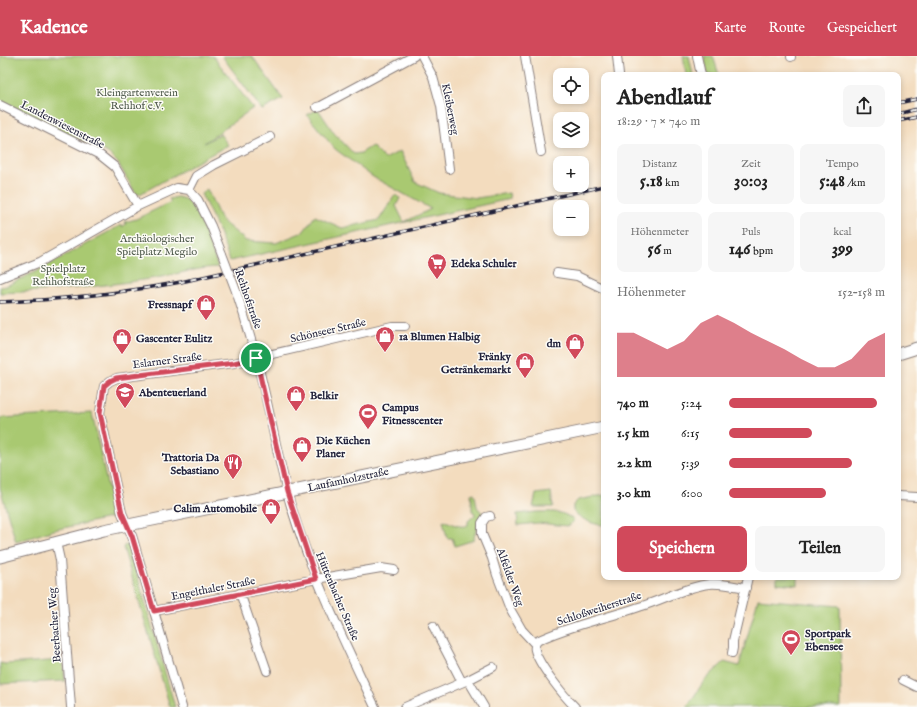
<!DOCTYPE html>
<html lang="de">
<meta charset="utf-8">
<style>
:root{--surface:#fff;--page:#f6f6f6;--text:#222;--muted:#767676;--accent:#d1495b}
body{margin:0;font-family:"IM FELL English",serif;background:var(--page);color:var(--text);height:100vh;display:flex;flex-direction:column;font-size:15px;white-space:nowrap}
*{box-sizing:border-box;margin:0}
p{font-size:13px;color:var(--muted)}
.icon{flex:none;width:22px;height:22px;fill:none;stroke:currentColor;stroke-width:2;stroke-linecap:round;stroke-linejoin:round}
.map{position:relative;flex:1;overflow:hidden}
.details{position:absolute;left:601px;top:16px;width:300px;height:508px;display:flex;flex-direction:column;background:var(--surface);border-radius:8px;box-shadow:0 2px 6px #0003}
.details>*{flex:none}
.fabs{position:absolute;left:553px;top:12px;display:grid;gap:8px}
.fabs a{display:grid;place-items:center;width:36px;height:36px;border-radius:8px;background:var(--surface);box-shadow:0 2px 6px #0003;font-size:20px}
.pin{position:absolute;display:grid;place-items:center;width:34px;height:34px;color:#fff;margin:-17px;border:2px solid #fff;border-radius:50%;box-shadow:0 1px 4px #0007}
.round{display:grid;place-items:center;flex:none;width:42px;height:42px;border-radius:8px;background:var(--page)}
.summary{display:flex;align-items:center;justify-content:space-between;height:68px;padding:0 16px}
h1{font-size:22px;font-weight:700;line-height:30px}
.figures{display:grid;grid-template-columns:repeat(3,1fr);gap:6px;height:68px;padding:4px 16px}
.figures div{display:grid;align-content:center;border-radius:8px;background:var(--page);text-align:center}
.figures b{font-size:17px;font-weight:700}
.figures small{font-size:11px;font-weight:400}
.figures p{font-size:11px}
.chart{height:112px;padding:8px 16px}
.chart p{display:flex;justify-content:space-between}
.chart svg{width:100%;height:72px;margin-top:4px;fill:var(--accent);opacity:.7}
.primary-button{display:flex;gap:8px;margin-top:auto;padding:8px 16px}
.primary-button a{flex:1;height:46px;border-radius:8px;background:var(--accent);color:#fff;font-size:16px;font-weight:700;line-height:46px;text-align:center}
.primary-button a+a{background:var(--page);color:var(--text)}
ul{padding:0 16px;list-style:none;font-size:13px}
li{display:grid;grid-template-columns:64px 48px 1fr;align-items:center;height:30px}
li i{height:10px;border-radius:5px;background:var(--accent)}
header{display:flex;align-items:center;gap:24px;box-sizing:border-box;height:56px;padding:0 20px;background:var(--accent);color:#fff}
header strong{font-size:19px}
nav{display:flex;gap:22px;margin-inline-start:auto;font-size:14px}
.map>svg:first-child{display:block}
</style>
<header>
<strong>Kadence</strong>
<nav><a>Karte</a><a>Route</a><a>Gespeichert</a></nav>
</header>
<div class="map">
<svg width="917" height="651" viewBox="0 0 917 651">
<rect width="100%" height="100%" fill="#fdfcf7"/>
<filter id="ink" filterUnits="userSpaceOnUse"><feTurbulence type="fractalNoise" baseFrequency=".025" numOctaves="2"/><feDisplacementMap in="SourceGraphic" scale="8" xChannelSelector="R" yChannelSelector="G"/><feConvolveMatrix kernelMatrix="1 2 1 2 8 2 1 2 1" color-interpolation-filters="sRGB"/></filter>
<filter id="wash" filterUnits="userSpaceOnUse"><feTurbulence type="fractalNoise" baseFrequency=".012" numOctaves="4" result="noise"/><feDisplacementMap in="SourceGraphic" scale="16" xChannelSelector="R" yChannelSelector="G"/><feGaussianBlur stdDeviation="0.9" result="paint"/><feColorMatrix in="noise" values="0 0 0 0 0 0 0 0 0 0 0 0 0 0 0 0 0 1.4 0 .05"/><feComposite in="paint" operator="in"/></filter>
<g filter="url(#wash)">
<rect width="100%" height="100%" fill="#f3dcbe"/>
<!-- green -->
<path fill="#a9c971" stroke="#667656" d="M0,0H213L253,52L204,87L220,78L228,89L140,138H136L118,107L108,97L0,45Z
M222,0H252L283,43L262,54Z
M683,0H689L693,19H686Z
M704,0H713L719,19H708Z
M318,53L334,77L354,98L361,97L372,90L385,103L400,95L415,126L439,137L477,142L509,137L510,143L230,205L217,171L201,138L207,133L221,164L246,185L276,187L303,176L315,160L342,172L379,164L395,139L400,142L396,150L404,166L431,153L373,121L335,93L307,59Z
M177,141C182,142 187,143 190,148C202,162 211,193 218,211C194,212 172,220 149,223C99,231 50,235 0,237V231L6,230L37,215L121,169L122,171L126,168L125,166L136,163L171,146L169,143Z
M92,357L114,461L54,474L16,486L0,432V362Z
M551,436L553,451H533L536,438Z
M474,437L475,439L477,451L484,459C480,467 474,475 474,484L455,490L452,482H447L443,465C453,466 458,473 468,469V465L475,459L474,456L472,455C472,449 472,444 471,438Z
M604,439V469C593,469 581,463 573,455V449L578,444Z
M536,456C550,456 564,454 574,465L568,470L538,467L518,469L517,458Z
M125,489L129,490L175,651H170L123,491Z
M777,521H798V529L777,527Z
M758,543L840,550L841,651H687L704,625L724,606L739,610Z
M63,604L65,625L0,628V607L5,608Z"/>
</g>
<g filter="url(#ink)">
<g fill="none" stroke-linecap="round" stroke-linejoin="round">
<!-- minor casing -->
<g stroke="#8a7f7c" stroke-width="10">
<path id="minor" d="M422,0L433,21L441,50L449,113
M525,0L541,96
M617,0L619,19
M697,0L701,19
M791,0V1
M0,49L100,99L115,111L138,150
M317,51L321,50L414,0
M189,134L196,120L214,109L270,81
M557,217L577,220L604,233
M0,222L40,206L138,150L177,132L189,134L198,144L211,170L222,198
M236,235C252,282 264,330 274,379C279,402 284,426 291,450C312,520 344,585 375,651
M898,440L917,441
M490,460L486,461L482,467V478L492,502L497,519L510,553L522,574L535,588
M56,486L60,504L71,651
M240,537L267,615
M154,555L316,523L381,512L394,514
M433,570L462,626
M732,597L733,592V585L748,521
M468,624L484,651
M903,624L917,631
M182,651L132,480L122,457L100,357L104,330L110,325L117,322L234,307L392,270H405
M405,651L468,624L493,611
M575,651C564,640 538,608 535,594C534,590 535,588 537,585C570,569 605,563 639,551C663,544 685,531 709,528C721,527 734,530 746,532"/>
</g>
<!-- secondary casing -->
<g stroke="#8a7f7c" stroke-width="13">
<path id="secondary" d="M898,298L917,292
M0,501L104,474L604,371"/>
</g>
<!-- minor -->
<use href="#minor" stroke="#fff" stroke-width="8"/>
<!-- secondary -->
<use href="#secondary" stroke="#fff" stroke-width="11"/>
<!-- rail casing -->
<g stroke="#22223b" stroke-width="3.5">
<path id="rail" d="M898,47L917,43
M898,58L917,53
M898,65L917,61
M0,246C61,244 121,237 181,226L604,130"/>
</g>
<!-- rail -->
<use href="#rail" stroke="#fdfcf7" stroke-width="2" stroke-dasharray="6" stroke-linecap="butt"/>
<!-- minor-bridge casing -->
<g stroke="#8a7f7c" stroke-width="10" stroke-linecap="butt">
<path id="minor-bridge" d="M222,198L236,235"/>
</g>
<!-- minor-bridge -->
<use href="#minor-bridge" stroke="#fff" stroke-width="8"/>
</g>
</g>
<g fill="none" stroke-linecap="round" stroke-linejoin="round" filter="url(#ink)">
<!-- route casing -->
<g stroke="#fff" stroke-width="8">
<path id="route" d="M256,302L287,436L316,523L154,555L132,480L122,457L100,357L104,330L110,325L116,322L234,307Z"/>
</g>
<!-- route -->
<use href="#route" stroke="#d1495b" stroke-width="5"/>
</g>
<!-- icons -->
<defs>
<g id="supermarket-pin" transform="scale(1)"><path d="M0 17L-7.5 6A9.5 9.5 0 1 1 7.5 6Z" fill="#d1495b" stroke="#fdfcf7"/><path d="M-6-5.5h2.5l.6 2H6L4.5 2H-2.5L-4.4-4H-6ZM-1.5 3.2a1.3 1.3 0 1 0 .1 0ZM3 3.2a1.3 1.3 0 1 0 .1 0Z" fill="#fff"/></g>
<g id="shop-pin" transform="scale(1)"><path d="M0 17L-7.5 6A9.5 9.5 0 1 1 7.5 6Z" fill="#d1495b" stroke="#fdfcf7"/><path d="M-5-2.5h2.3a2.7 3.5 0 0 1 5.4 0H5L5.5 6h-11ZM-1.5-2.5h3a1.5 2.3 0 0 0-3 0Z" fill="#fff"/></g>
<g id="school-pin" transform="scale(1)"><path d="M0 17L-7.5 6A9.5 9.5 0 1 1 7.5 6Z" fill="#d1495b" stroke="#fdfcf7"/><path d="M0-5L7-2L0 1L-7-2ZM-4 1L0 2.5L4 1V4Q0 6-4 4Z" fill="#fff"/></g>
<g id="stadium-pin" transform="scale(1)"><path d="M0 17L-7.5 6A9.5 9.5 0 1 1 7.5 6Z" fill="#d1495b" stroke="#fdfcf7"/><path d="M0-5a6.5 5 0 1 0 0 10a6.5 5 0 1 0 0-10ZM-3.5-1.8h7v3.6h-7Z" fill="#fff"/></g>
<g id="restaurant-pin" transform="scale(1)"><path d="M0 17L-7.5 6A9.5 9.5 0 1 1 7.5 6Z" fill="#d1495b" stroke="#fdfcf7"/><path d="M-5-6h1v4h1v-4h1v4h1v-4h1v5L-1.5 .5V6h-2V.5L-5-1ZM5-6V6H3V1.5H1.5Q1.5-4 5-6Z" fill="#fff"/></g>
</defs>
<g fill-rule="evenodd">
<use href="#supermarket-pin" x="437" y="207"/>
<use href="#shop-pin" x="206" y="248"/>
<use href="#shop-pin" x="385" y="280"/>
<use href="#shop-pin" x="122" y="282"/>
<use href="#shop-pin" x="575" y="287"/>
<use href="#shop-pin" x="525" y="306"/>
<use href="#school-pin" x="125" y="336"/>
<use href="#shop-pin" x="296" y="339"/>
<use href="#stadium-pin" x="368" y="357"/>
<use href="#shop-pin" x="302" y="390"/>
<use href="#restaurant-pin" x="233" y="407"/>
<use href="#shop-pin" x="271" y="452"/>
<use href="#stadium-pin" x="791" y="583"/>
</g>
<g text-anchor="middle" stroke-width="3" stroke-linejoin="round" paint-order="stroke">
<!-- park labels -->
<g font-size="11" fill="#515c4e" stroke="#fdfcf7">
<text x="137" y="40">Kleingartenverein<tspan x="137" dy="13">Rehhof e.V.</tspan></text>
<text x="157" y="186">Archäologischer<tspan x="157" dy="13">Spielplatz Megilo</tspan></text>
<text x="63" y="216">Spielplatz<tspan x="63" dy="13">Rehhofstraße</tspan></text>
</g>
<!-- street labels -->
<g font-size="11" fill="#22223b" stroke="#fdfcf7">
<text transform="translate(451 53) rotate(79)" y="4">Kleiberweg</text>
<text transform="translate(63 68) rotate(27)" y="4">Landenwiesenstraße</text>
<text transform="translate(249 243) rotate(71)" y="4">Rehhofstraße</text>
<text transform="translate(328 274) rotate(-13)" y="4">Schönseer Straße</text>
<text transform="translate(167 304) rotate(-7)" y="4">Eslarner Straße</text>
<text transform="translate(348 423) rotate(-12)" y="4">Laufamholzstraße</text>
<text transform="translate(511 521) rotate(70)" y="4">Alfelder Weg</text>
<text transform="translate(213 532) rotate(-11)" y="4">Engelthaler Straße</text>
<text transform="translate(338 540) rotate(67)" y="4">Hüttenbacher Straße</text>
<text transform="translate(599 552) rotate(-18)" y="4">Schloßweiherstraße</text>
<text transform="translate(54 569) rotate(-94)" y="4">Beerbacher Weg</text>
</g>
<!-- poi labels -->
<g font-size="11" font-weight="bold" fill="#22223b" stroke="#fdfcf7" text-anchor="start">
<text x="451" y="211">Edeka Schuler</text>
<text x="192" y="252" text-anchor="end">Fressnapf</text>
<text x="399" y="284">1a Blumen Halbig</text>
<text x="136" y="286">Gascenter Eulitz</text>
<text x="561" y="291" text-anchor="end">dm</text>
<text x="511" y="304" text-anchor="end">Fränky<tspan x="511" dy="13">Getränkemarkt</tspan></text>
<text x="139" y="340">Abenteuerland</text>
<text x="310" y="343">Belkir</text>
<text x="382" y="355">Campus<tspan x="382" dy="13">Fitnesscenter</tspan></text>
<text x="316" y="388">Die Küchen<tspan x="316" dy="13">Planer</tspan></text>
<text x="219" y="405" text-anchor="end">Trattoria Da<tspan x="219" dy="13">Sebastiano</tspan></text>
<text x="257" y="456" text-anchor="end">Calim Automobile</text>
<text x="805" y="581">Sportpark<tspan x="805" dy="13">Ebensee</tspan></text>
</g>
</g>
</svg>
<div class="fabs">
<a><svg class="icon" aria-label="locate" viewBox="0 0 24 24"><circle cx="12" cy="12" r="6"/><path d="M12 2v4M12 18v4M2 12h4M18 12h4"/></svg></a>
<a><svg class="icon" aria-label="layers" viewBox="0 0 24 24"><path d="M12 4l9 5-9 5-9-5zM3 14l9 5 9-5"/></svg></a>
<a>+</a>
<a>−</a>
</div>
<div class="pin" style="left:256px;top:302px;background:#1e9e55"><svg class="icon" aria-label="arrive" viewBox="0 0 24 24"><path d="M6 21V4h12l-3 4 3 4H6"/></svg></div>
<section class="details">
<div class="summary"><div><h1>Abendlauf</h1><p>18:29 · 7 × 740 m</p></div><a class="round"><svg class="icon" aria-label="share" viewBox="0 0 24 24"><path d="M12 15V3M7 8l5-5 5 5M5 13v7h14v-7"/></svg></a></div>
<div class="figures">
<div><p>Distanz</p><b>5.18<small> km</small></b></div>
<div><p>Zeit</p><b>30:03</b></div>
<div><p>Tempo</p><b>5:48<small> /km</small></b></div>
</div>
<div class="figures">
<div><p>Höhenmeter</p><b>56<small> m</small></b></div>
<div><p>Puls</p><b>146<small> bpm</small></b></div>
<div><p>kcal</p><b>399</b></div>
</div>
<div class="chart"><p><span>Höhenmeter</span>152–158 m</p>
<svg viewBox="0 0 160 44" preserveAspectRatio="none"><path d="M0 44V17L10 17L20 22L30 27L40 22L50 11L60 6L70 11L80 17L90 22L100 27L110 33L120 38L130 38L140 33L150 22L160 17V44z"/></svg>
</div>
<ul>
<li><b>740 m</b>5:24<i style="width:95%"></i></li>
<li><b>1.5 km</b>6:15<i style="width:53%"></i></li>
<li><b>2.2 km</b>5:39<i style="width:79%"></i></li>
<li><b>3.0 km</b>6:00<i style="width:62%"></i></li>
</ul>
<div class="primary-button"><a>Speichern</a><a>Teilen</a></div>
</section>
</div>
